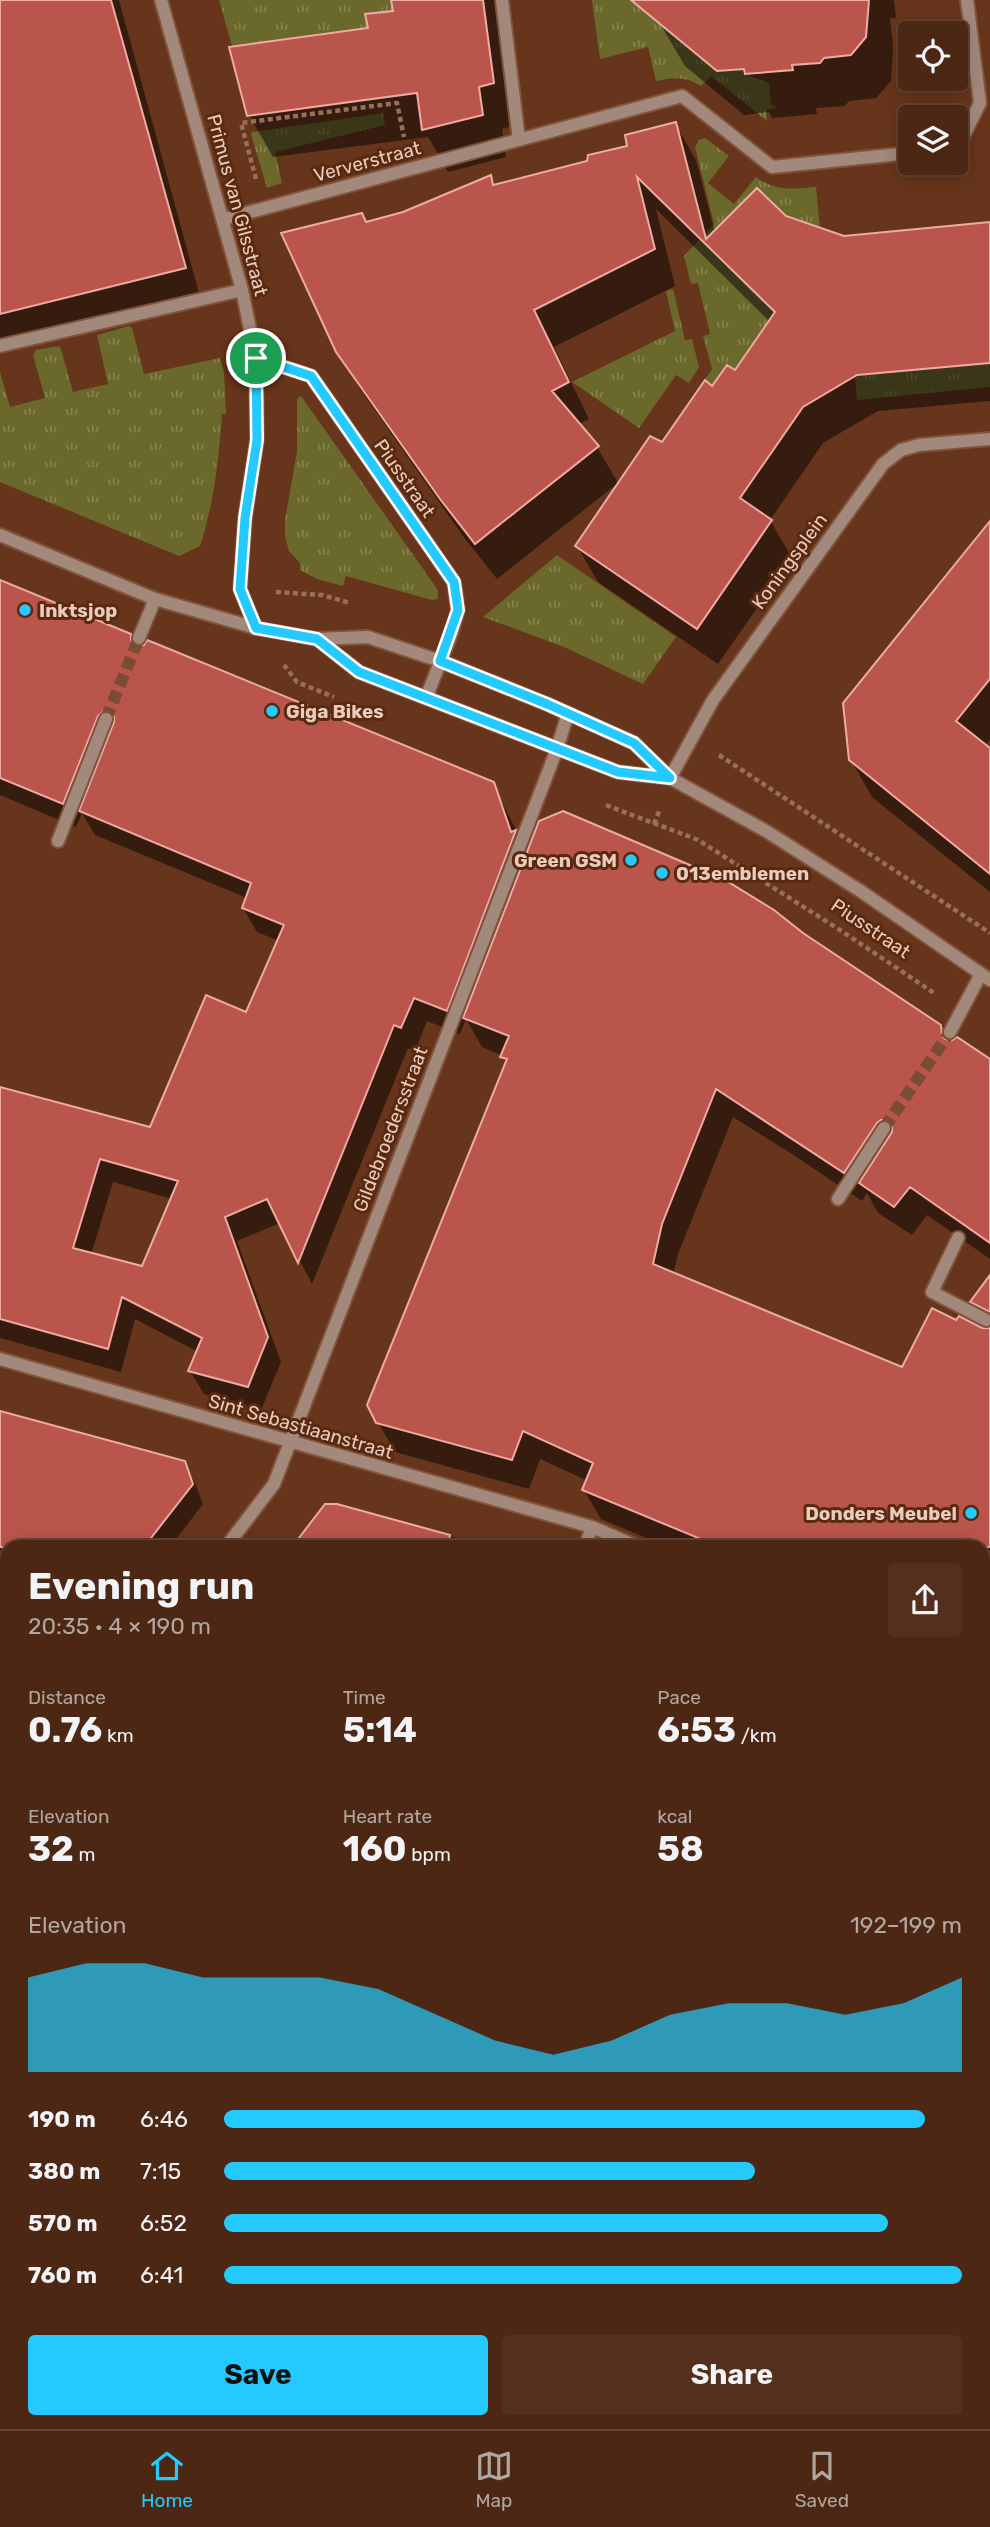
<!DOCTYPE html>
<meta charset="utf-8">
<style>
:root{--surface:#4c2814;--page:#53301d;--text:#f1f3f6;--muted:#b2a6a0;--line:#634434;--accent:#24c9fe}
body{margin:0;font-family:Rubik,sans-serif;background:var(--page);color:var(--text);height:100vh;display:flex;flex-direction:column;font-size:26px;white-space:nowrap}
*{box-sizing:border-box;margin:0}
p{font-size:23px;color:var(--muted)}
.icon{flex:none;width:38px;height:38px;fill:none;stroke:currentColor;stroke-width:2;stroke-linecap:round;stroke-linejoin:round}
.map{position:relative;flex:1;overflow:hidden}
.details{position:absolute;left:0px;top:1540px;width:990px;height:889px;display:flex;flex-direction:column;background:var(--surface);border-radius:21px 21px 0 0;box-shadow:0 4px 18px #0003,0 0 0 2px var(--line)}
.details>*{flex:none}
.tools{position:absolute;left:898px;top:21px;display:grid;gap:14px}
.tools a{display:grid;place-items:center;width:70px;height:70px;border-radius:7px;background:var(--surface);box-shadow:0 4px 18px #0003,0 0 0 2px var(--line);font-size:35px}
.pin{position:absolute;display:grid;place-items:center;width:60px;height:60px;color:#fff;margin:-30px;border:4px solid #fff;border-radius:50%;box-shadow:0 2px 7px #0007}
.round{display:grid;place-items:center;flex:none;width:74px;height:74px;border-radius:7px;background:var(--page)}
.summary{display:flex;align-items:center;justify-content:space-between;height:119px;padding:0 28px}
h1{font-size:38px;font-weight:700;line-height:52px}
.figures{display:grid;grid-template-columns:repeat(3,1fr);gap:10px;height:119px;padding:7px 28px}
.figures div{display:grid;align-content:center}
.figures b{font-size:35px;font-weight:700}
.figures small{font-size:19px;font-weight:400}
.figures p{font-size:19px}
.chart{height:196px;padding:14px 28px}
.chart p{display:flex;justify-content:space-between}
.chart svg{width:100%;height:126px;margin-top:7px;fill:var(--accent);opacity:.7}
.primary-button{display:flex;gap:14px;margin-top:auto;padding:14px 28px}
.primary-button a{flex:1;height:80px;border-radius:7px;background:var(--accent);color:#111;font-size:28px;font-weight:700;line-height:80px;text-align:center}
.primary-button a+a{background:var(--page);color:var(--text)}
ul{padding:0 28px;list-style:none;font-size:23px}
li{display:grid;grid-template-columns:112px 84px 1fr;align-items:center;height:52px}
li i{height:18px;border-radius:9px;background:var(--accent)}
.tab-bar{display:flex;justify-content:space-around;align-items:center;height:98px;border-top:2px solid var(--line);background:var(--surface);font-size:19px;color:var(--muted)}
.tab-bar a{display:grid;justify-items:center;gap:4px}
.tab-bar .active{color:var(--accent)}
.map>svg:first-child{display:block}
</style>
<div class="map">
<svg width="990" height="2429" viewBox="0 0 990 2429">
<defs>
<pattern id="grass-tufts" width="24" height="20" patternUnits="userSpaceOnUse" patternTransform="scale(1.75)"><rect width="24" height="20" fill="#6b682b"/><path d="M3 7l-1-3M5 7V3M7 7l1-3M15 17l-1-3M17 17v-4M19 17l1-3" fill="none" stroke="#878351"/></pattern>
</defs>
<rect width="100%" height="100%" fill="#66351b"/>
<!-- grass -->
<path fill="url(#grass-tufts)" d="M219,0H393L404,94L381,98L369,13L365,14L368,28L232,46Z
M592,0H656L658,22L717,71L744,69L745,74L769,83L771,104L777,108L766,110L767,121L711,76L701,86C685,76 674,77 656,81L648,47L600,59Z
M383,113L385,125L275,152L282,183L267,188L251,134L252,132Z
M705,138L729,156L708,183L734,204L756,177C775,191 793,189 816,187L820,228L785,215L757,188L704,242L775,313L735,370L727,365L712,386L705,380L712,369L703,336L710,334L698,283L691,284L684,256L714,224L695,147L699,140Z
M673,289L685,340L692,339L699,367L689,383L676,375L639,428L572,382L675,331L666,291Z
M129,326L132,328L144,374L220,358L224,372L226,414H222C219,459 214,503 200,546L179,556L0,482V372L10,407L45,398L33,355L36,350L60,346L73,392L108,384L97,335Z
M990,363V387L857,400L855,377L857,375Z
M301,396L438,590V599L432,600L346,576L343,586L317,579L300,570V563L289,551L285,536V520L297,452V399Z
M557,555L676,637L643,684L564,647L483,617Z"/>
<!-- shadow -->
<path fill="#0007" fill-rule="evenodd" d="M0,0H119L199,293L0,343Z
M393,0H500L517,125L502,129L506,157L448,172L428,137L273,157L249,115L395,13Z
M654,0H894L896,18H890L893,47L891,81L876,98L849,101L845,106L816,108L817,114L772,118L769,112L744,115L685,66L659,22Z
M675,124L696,160L715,233L785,217L844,238L990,224V401L878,411L823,443L770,520L792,558L718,664L598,582L577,546L713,388L736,372L770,322L656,209L675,286L554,347L589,419L578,424L597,447L618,483L497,579L463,536L360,389L338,351L366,224L404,214L490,177L496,186L589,163L629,147Z
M990,524V740L985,746L990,750V892L872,797L851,760Z
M0,583L130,635L137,648L493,784L528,854L802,934L939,1027L948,1042L990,1061V1259L927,1215L912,1235L878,1213L867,1193L862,1201L789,1152L733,1117L678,1254L673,1274L902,1370L957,1323L989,1331L972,1302L990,1278V1616L984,1629V1547H668L601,1519L584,1490L588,1481L540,1459L529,1489L395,1452L378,1422L507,1065L503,1056L482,1047L466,1019L460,1034L427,1021L415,1051L408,1048L312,1284L280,1223L237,1241L281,1362L261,1410L204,1394L190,1371L198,1352L135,1319L121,1372L0,1338V1088L151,1130L247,1014L279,941L257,932L243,908L247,898L95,835L82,813L76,827L0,795ZM113,1182L172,1199L143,1269L91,1255Z
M0,1412L184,1463L195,1483L203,1504L170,1547H7V1762L0,1771Z
M337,1505L488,1547H295Z
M990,1814V2125L984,2121V1827Z
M7,1926V2154L0,2148V1935Z
M984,2186L990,2190V2429H522L528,2422H984Z
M0,2273L7,2292V2366H0Z"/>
<!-- building -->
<path fill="#ba554c" stroke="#edaba3" stroke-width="2" fill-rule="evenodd" d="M0,0H111L186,268L0,314Z
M391,0H483L494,83L479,87L483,115L422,130L417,93L247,116L229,47L368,28L365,14L393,11Z
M631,0H869L866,37L851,55L824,58L820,63L792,65L793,70L745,74L744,69L717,71Z
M676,122L706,239L757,188L786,216L844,236L990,222V363L857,375L803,407L740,498L772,520L697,629L575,546L650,436L662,442L705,380L712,386L727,365L735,370L775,312L637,177L655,249L534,310L569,382L552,391L599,446L475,544L440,499L336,352L281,233L362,213L366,222L403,212L491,175L493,185L587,161L588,155L627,146L625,135Z
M990,521V679L956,721L990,748V874L849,760L843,703Z
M0,580L131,634V640L136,646L144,645L147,640L157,644L494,782L511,832L516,830L447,1011L414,998L401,1028L394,1025L298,1263L267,1199L225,1217L268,1337L248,1387L188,1371L202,1338L122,1297L108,1349L0,1319V1087L150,1127L206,995L246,1012L284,925L242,908L251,883L79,811L114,722V717L110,711H104L98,716L63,804L0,778ZM100,1159L178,1181L142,1266L73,1248Z
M563,811L725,880L774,910L803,933L941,1025L942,1036L945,1039L951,1041L957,1037L990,1059V1243L910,1187L894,1207L859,1183L892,1132V1125L888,1120H881L877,1123L844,1173L716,1089L662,1224L653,1264L902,1367L932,1308L956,1320L959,1316L982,1328H990V1547H720L582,1490L593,1463L523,1431L512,1460L376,1423L367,1405L507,1059L500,1057L509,1036L463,1018L539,821Z
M990,1275V1312L970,1302Z
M0,1411L185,1461L193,1484L144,1547H0Z
M325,1504H337L450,1535L448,1547H292Z"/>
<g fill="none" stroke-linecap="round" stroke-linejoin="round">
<!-- minor-tunnel -->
<path stroke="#7a4c33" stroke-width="12" stroke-dasharray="12 6" stroke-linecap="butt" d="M106,719L139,638
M884,1128L950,1032"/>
<!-- minor casing -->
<g stroke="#80533b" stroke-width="16">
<path id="minor" d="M161,0L242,290L256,358L257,440L245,518L240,589L256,628
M502,0L519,140
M956,148L958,147L980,103L967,0
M224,219L682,96L772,167L910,153
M0,346L242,290
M256,358L311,376L454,582L458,610L452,632L426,698
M0,535L155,599L256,628L317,639L368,637L440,661L547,704L634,743L670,778L766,831L862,892L990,980
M139,638L155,599
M317,639L359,672L618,772L670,778
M670,778L713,700L883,464L901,450L919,445L990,439
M58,841L106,719
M950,1032L981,974
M838,1199L884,1128
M958,1238L932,1292L986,1320
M0,1359L592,1527L639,1547
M226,1547L274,1484L557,749L568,713
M585,1547L592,1527
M984,1696L990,1684
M984,1742L990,1746
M0,1823L7,1813
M0,2157L7,2162
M0,2401L7,2402
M199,2422L265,2429
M53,2429L54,2422
M421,2429L427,2422"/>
</g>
<!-- path -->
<path stroke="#996f5a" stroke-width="4.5" stroke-dasharray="5 3.5" stroke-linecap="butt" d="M256,179L241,123L397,103L404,137
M276,592L322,595L350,603
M284,665L297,682L334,697
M719,755L990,933
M606,805L698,840L840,930L934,993
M654,824L660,809"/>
<!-- minor -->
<use href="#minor" stroke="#a2897c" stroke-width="12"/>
</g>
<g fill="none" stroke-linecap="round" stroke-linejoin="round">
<!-- route casing -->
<g stroke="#fff" stroke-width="14">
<path id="route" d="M256,358L311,376L454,582L458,610L440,661L547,704L634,743L670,778L618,772L359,672L317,639L256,628L240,589L245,518L257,440Z"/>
</g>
<!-- route -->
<use href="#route" stroke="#24c9fe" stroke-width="9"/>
</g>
<!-- markers -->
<g fill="#24c9fe" stroke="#5a2a10" stroke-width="2.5">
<circle cx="25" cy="610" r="7"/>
<circle cx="272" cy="711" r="7"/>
<circle cx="631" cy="860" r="7"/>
<circle cx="662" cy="873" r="7"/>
<circle cx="971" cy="1513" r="7"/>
</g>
<g text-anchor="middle" stroke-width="6" stroke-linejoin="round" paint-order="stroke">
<!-- street labels -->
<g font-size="19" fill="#eacbbd" stroke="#5a2a10">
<text transform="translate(367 161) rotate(-15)" y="7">Ververstraat</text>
<text transform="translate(238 205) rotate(75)" y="7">Primus van Gilsstraat</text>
<text transform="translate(405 478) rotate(55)" y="7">Piusstraat</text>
<text transform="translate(789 561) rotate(-54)" y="7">Koningsplein</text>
<text transform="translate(871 928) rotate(34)" y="7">Piusstraat</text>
<text transform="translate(390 1129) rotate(-69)" y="7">Gildebroedersstraat</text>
<text transform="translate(301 1426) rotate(16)" y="7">Sint Sebastiaanstraat</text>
</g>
<!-- poi labels -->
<g font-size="19" font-weight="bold" fill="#eacbbd" stroke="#5a2a10" text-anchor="start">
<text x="39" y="617">Inktsjop</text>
<text x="286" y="718">Giga Bikes</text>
<text x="617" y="867" text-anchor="end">Green GSM</text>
<text x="676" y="880">013emblemen</text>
<text x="957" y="1520" text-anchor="end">Donders Meubel</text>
</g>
</g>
</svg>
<div class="tools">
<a><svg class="icon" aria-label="locate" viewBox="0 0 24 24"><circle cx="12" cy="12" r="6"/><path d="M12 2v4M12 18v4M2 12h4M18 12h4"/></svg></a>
<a><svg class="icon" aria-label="layers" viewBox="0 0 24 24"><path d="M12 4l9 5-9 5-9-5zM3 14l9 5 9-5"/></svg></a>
</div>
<div class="pin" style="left:256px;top:358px;background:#1e9e55"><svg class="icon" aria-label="arrive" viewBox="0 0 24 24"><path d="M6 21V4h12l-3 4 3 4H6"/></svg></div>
<section class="details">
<div class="summary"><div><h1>Evening run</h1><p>20:35 · 4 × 190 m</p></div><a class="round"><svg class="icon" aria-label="share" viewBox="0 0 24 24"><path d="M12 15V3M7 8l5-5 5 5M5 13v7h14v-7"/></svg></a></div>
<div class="figures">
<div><p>Distance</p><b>0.76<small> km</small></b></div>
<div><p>Time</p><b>5:14</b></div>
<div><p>Pace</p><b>6:53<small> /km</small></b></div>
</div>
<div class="figures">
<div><p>Elevation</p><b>32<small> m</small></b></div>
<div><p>Heart rate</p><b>160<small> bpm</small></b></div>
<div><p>kcal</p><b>58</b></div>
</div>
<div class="chart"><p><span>Elevation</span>192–199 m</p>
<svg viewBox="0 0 160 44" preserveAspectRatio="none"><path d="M0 44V11L10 6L20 6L30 11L40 11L50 11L60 15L70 24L80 33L90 38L100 33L110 24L120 20L130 20L140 24L150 20L160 11V44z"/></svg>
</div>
<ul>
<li><b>190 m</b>6:46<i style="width:95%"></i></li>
<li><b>380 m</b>7:15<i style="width:72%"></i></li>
<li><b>570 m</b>6:52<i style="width:90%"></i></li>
<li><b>760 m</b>6:41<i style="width:100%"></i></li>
</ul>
<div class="primary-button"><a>Save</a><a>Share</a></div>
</section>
</div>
<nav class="tab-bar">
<a class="active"><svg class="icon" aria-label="home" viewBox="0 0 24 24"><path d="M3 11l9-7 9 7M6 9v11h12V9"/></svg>Home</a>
<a><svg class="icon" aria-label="map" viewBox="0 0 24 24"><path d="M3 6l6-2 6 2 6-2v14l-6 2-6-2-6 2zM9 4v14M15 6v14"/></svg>Map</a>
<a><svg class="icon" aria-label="saved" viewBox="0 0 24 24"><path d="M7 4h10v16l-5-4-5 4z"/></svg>Saved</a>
</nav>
